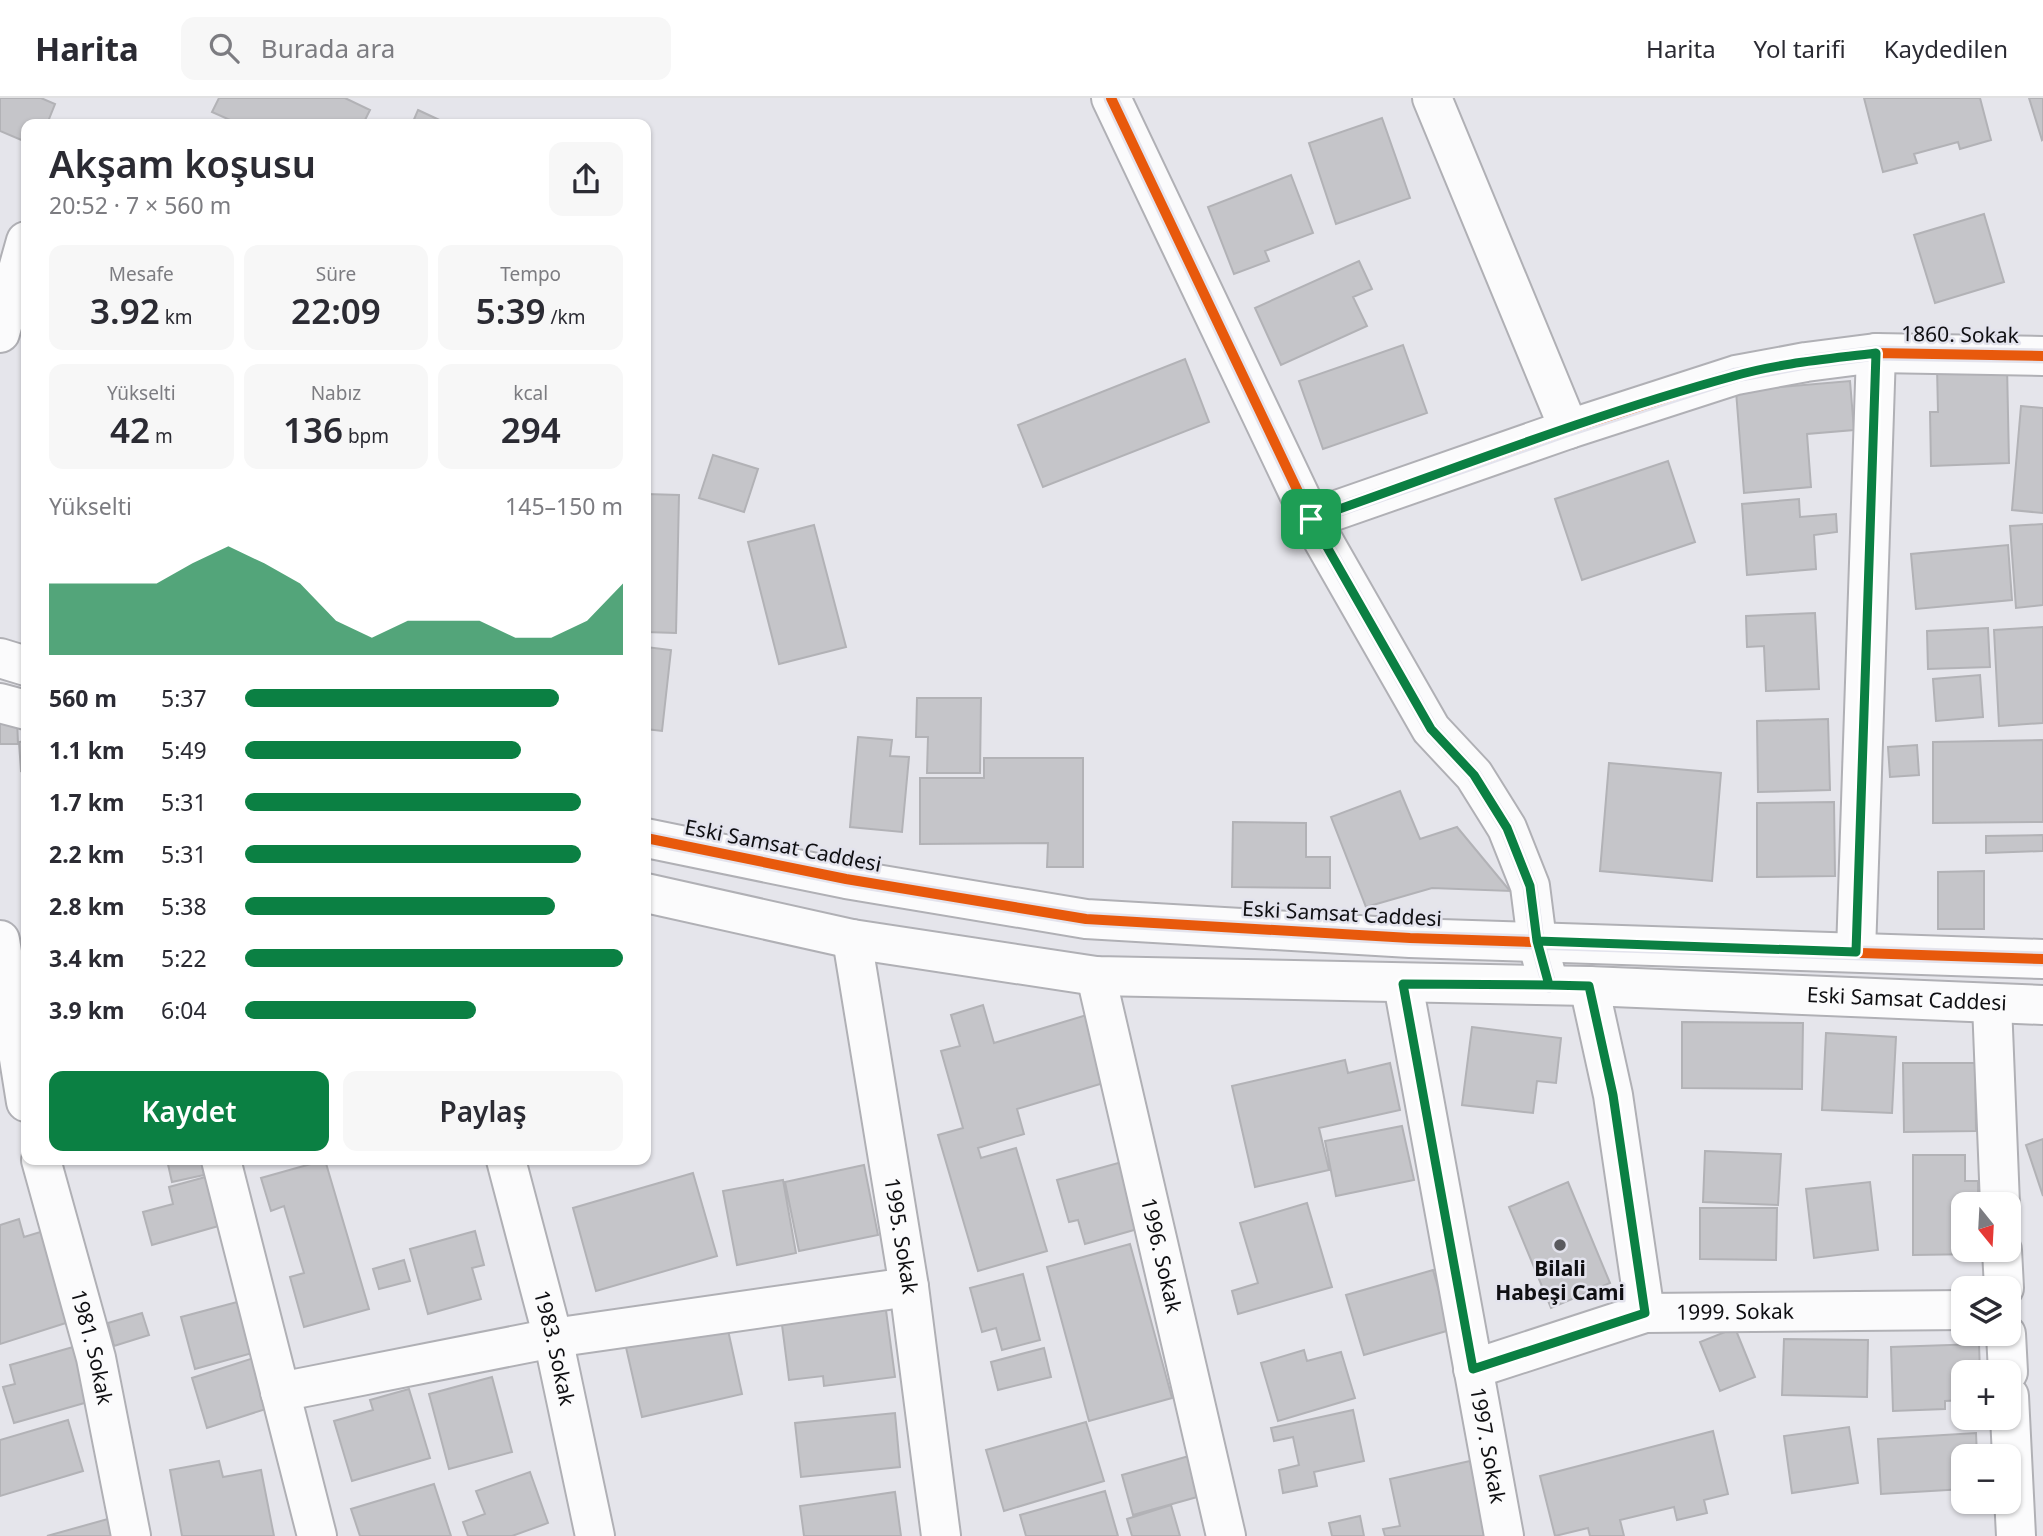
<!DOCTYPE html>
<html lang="tr">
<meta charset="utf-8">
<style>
:root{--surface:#fff;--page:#f7f7f7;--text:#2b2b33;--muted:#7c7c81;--line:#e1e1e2;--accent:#0b8043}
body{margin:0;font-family:"Noto Sans",sans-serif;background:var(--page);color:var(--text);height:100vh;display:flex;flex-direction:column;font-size:26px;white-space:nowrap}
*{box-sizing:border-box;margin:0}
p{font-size:23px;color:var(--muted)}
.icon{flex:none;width:38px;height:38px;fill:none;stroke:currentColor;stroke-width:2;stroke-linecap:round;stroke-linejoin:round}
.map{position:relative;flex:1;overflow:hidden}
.side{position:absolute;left:21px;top:21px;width:630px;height:1046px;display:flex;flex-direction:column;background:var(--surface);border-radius:14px;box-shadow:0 2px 5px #0004}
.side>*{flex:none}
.needle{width:46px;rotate:162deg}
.fabs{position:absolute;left:1951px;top:1094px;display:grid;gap:14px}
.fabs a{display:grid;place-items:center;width:70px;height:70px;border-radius:14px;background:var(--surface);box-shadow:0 2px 5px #0004;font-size:35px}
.pin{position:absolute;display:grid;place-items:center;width:60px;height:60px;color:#fff;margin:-30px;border-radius:14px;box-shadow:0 4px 10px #0006}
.round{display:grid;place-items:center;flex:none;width:74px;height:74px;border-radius:14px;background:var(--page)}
.head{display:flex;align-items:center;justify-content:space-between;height:119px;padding:0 28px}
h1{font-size:38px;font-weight:600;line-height:52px}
.figures{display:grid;grid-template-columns:repeat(3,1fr);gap:10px;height:119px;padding:7px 28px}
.figures div{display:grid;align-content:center;border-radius:14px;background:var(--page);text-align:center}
.figures b{font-size:35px;font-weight:600}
.figures small{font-size:19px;font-weight:400}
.figures p{font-size:19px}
.chart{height:196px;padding:14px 28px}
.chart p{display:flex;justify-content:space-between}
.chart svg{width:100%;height:126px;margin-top:7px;fill:var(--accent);opacity:.7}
.action{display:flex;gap:14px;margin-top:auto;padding:14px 28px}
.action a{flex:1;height:80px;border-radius:14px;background:var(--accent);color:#fff;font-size:28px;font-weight:600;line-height:80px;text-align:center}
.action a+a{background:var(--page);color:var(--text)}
ul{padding:0 28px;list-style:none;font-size:23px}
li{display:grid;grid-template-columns:112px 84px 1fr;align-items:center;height:52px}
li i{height:18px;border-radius:9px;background:var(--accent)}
header{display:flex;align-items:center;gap:42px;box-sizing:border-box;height:98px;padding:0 35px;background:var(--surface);border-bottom:2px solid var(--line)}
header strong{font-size:33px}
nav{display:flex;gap:38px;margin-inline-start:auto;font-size:24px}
.search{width:490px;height:63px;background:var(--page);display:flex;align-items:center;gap:18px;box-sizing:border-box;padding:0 24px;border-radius:14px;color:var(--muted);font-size:26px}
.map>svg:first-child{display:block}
</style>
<header>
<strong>Harita</strong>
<div class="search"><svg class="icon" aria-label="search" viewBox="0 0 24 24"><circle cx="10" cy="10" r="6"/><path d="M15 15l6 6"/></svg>Burada ara</div>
<nav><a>Harita</a><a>Yol tarifi</a><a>Kaydedilen</a></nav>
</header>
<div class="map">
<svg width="2043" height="1438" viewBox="0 0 2043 1438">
<rect width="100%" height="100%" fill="#e5e5eb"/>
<!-- building -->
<path fill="#c5c5c9" stroke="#b2b2b6" stroke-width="2" d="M0,0H41L55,6L47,26H26V44L0,33Z
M219,0H345L370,12L363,26H239L212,14Z
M1864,0H1980L1991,42L1960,51L1958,44L1914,56L1917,65L1883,74Z
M2029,0H2043V41L2042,42Z
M418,12L448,26H412Z
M1382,20L1410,100L1336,126L1309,45Z
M1291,77L1313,135L1265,153L1269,163L1234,176L1208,109Z
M1984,116L2004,184L1935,205L1914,137Z
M1359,163L1372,191L1353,199L1367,228L1281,267L1255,210Z
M1403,247L1427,315L1323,351L1299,283Z
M1185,261L1209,324L1043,389L1018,327Z
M2007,267L2009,365L1931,368L1930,314H1938L1937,269Z
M1850,283L1854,332L1807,336L1811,389L1744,395L1736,293Z
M2021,308L2043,310V415L2012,412Z
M713,357L758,371L744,414L699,400Z
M1668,363L1695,444L1582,482L1555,401Z
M646,396L679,397L676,535L646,534Z
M1799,401L1800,419L1836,416L1837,434L1814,437L1816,471L1747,477L1742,406Z
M2043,426V507L2016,510L2010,428Z
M814,427L846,549L779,566L748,444Z
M2008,447L2012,502L1916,511L1911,456Z
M1815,515L1819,591L1766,593L1764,548L1747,549L1746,518Z
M2043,529V625L1999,628L1994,532Z
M1988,530L1990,569L1928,571L1927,533Z
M646,549L671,552L662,633L646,631Z
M1980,577L1983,619L1936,623L1933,581Z
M917,600H981L980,675H927L928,639H916Z
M0,619H17L18,646H0Z
M1828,621L1830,692L1758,694L1757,623Z
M858,639L892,642L890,658L909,659L902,734L850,729Z
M2043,642V724L1933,725V644Z
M26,643V672L21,673L19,644Z
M1917,647L1919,677L1890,679L1888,649Z
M984,660H1083V769H1047L1048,745L920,746V680H984Z
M1609,665L1721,675L1712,783L1600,773Z
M1400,693L1420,741L1457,729L1510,793L1432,790L1366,809L1331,719Z
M1834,704L1835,778L1757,779V705Z
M1233,724L1306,725V759H1330V790L1232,789Z
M2043,737V753L1986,755V738Z
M1984,773V831H1938V774Z
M983,907L994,945L1090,916L1110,983L1017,1011L1024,1036L978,1050L981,1060L1016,1050L1047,1153L978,1173L938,1037L963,1030L941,953L960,948L951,917Z
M1682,924L1803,925L1802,991L1682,990Z
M1472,929L1561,940L1556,985L1537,983L1533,1015L1462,1007Z
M1826,935L1896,939L1892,1015L1822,1012Z
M1345,962L1348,975L1390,965L1400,1012L1319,1030L1329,1072L1255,1089L1232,988Z
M1903,965H1975L1976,1033L1904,1034Z
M1402,1028L1414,1082L1336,1098L1325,1043Z
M2043,1041V1098L2026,1047Z
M1705,1053L1781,1056L1778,1107L1703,1104Z
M1913,1057H1965V1083H1978V1106H1964V1152H1978V1156L1913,1157Z
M167,1062H201L204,1077L172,1084Z
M325,1062L369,1211L304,1229L290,1179L304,1175L284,1108L271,1113L261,1080Z
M1122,1064L1141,1130L1085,1146L1078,1122L1069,1124L1057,1082Z
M864,1067L878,1137L799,1153L785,1084Z
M693,1075L717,1158L596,1193L573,1110Z
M209,1078L222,1127L152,1147L143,1114L173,1106L169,1089Z
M783,1082L796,1155L737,1167L723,1093Z
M1568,1084L1610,1185L1551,1210L1509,1109Z
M1870,1084L1878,1152L1814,1160L1806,1091Z
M1307,1105L1332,1189L1238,1216L1232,1193L1258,1185L1240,1125Z
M1700,1110H1777L1776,1162L1700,1161Z
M19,1121L24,1139L47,1132L72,1223L0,1246V1127Z
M475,1133L484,1167L472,1170L481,1201L428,1216L410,1151Z
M1130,1146L1172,1300L1089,1323L1047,1169Z
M404,1162L410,1183L379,1191L373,1171Z
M1433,1172L1450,1232L1364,1257L1346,1197Z
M1023,1176L1040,1242L1002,1252L996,1230L982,1234L970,1190Z
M241,1203L256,1254L195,1271L181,1219Z
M885,1205L895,1279L824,1288L823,1278L789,1282L781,1219Z
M142,1215L149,1237L114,1248L108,1225Z
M726,1223L742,1296L642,1319L625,1245Z
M1735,1230L1755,1279L1720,1293L1700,1244Z
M1784,1241L1868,1242L1867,1299L1782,1297Z
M1979,1246L1980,1274H1964V1302L1945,1303V1311L1893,1313L1891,1249Z
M73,1249L88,1304L14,1325L3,1289L15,1286L10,1267Z
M1044,1250L1051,1279L998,1292L991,1264Z
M1304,1252L1307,1263L1341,1254L1355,1300L1278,1323L1261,1265Z
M257,1259L272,1309L207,1330L192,1280Z
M492,1279L512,1354L449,1371L429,1296Z
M409,1291L430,1360L352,1383L334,1323L373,1312L370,1302Z
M1353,1312L1364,1363L1314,1374L1317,1388L1283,1395L1279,1372L1299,1367L1293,1339L1274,1343L1271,1330Z
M895,1315L900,1369L801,1379L795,1325Z
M68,1322L83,1373L0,1398V1342Z
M1086,1324L1104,1383L1004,1413L986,1352Z
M1849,1329L1858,1385L1792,1395L1784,1338Z
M1713,1333L1728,1396L1704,1402L1707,1415L1677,1422L1674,1409L1620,1422L1624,1438H1590L1588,1430L1555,1438L1540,1378Z
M1976,1335L1977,1358H1964V1391L1881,1396L1878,1341Z
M1203,1354L1215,1394L1133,1417L1122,1377Z
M219,1363L223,1379L261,1372L274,1438H182L170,1372Z
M1470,1363L1487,1438H1385L1383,1431L1400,1428L1390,1381Z
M530,1374L548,1425L512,1438H468L463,1424L485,1416L476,1393Z
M434,1386L451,1438H360L351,1411Z
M1105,1393L1118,1438H1026L1020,1417Z
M895,1394L901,1438H804L800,1408Z
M1171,1407L1180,1438H1132L1127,1421Z
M1360,1418L1364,1438H1332L1329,1425Z
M115,1419L120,1438H47Z"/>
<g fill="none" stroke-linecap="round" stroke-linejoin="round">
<!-- minor casing -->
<g stroke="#b0b0b5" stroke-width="42">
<g id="minor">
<path d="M1111,0L1311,421L1431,631L1474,677L1507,730L1530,788L1537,843L1549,887"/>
<path d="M1432,0L1569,331"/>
<path d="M0,235L26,143"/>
<path d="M1311,421L1569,331L1736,277L1806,264L1876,255L2043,258"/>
<path id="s1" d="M852,841L909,1189L941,1438"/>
<path d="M0,842L26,1004"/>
<path d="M1856,854L1876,255"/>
<path id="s2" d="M1096,878L1226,1438"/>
<path id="s3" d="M1403,886L1504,1438"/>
<path d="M1589,888L1613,997L1645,1215"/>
<path d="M1992,906L2000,1106"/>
<path id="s4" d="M41,1062L96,1260L131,1438"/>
<path d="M221,1062L317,1438"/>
<path id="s5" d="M506,1062L553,1240L595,1438"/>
<path d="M2002,1152L2004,1190"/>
<path d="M2006,1236L2008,1274"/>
<path id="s6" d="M1473,1271L1645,1215L1964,1212"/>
<path d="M280,1294L553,1240L909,1189"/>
<path d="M2009,1298L2016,1438"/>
</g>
</g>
<!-- tertiary casing -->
<g stroke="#b0b0b5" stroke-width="42">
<g id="tertiary">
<path d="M0,560L26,568"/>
<path d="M0,605L26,612"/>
<path d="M646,740L846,781L1086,821L1410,840L2043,861"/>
<path id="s7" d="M646,795L852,841L1096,878L1589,888L2043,907"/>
</g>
</g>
<!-- minor -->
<use href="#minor" stroke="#fbfbfc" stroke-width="38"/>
<!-- tertiary -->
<use href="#tertiary" stroke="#fbfbfc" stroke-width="38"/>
<!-- cycleway casing -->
<g stroke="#e3e3ed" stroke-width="15">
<path id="cycleway" d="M1111,0L1311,421L1431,631L1474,677L1507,730L1530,788L1537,843L1549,887
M1311,421L1569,331L1736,277L1806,264L1876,255L2043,258
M646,740L846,781L1086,821L1410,840L2043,861"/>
</g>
<!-- cycleway -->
<use href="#cycleway" stroke="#e8590c" stroke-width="10"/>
</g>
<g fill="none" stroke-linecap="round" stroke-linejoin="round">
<!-- route casing -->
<g stroke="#fff" stroke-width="14">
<path id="route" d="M1311,421L1431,631L1474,677L1507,730L1530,788L1537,843L1549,887L1403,886L1473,1271L1645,1215L1613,997L1589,888L1549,887L1537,843L1856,854L1876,255C1829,261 1780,265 1734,278C1591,317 1451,372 1311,421"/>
</g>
<!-- route -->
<use href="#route" stroke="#0b8043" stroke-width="9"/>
</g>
<!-- markers -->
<circle fill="#5a5a5e" stroke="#e3e3ed" stroke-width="2.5" cx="1560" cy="1147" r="7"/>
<g text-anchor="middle" stroke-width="5" stroke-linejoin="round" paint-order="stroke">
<!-- street labels -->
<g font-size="21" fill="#0f0f12" stroke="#e3e3ed">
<text transform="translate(1960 237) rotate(1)" y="7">1860. Sokak</text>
<text transform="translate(783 748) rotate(11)" y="7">Eski Samsat Caddesi</text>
<text transform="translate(1342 816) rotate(3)" y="7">Eski Samsat Caddesi</text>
<text dy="7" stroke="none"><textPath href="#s7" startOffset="1269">Eski Samsat Caddesi</textPath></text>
<text dy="7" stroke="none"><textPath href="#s1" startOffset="301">1995. Sokak</textPath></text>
<text dy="7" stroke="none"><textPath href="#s2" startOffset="287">1996. Sokak</textPath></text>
<text dy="7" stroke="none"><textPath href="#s6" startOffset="271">1999. Sokak</textPath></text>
<text dy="7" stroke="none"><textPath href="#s4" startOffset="194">1981. Sokak</textPath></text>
<text dy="7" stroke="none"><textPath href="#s5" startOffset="194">1983. Sokak</textPath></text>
<text dy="7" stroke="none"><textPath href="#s3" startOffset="469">1997. Sokak</textPath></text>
</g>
<!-- poi labels -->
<g font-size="21" font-weight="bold" fill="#0f0f12" stroke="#e3e3ed">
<text x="1560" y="1178">Bilali<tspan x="1560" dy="24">Habeşi Cami</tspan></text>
</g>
</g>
</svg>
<div class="fabs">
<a><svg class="needle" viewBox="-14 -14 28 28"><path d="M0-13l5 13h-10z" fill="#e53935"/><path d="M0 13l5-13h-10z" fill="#7c7c81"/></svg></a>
<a><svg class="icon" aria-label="layers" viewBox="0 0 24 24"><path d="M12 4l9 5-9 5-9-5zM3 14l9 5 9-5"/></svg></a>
<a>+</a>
<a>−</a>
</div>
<div class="pin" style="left:1311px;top:421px;background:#1e9e55"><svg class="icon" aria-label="arrive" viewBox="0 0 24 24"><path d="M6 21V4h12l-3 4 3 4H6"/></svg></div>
<section class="side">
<div class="head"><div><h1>Akşam koşusu</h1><p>20:52 · 7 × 560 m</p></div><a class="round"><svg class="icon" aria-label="share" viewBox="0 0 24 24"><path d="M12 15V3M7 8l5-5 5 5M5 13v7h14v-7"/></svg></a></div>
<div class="figures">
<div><p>Mesafe</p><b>3.92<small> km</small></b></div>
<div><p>Süre</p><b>22:09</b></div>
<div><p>Tempo</p><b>5:39<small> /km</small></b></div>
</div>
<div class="figures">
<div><p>Yükselti</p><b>42<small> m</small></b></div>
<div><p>Nabız</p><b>136<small> bpm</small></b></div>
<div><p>kcal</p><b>294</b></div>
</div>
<div class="chart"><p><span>Yükselti</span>145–150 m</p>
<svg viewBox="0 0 160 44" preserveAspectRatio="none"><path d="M0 44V19L10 19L20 19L30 19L40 12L50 6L60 12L70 19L80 32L90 38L100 32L110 32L120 32L130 38L140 38L150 32L160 19V44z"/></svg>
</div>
<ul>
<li><b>560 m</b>5:37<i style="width:83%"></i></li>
<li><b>1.1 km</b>5:49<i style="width:73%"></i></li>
<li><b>1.7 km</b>5:31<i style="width:89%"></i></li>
<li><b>2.2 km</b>5:31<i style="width:89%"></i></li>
<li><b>2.8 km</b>5:38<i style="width:82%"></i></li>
<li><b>3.4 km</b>5:22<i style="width:100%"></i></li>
<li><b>3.9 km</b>6:04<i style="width:61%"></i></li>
</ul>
<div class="action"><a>Kaydet</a><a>Paylaş</a></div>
</section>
</div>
